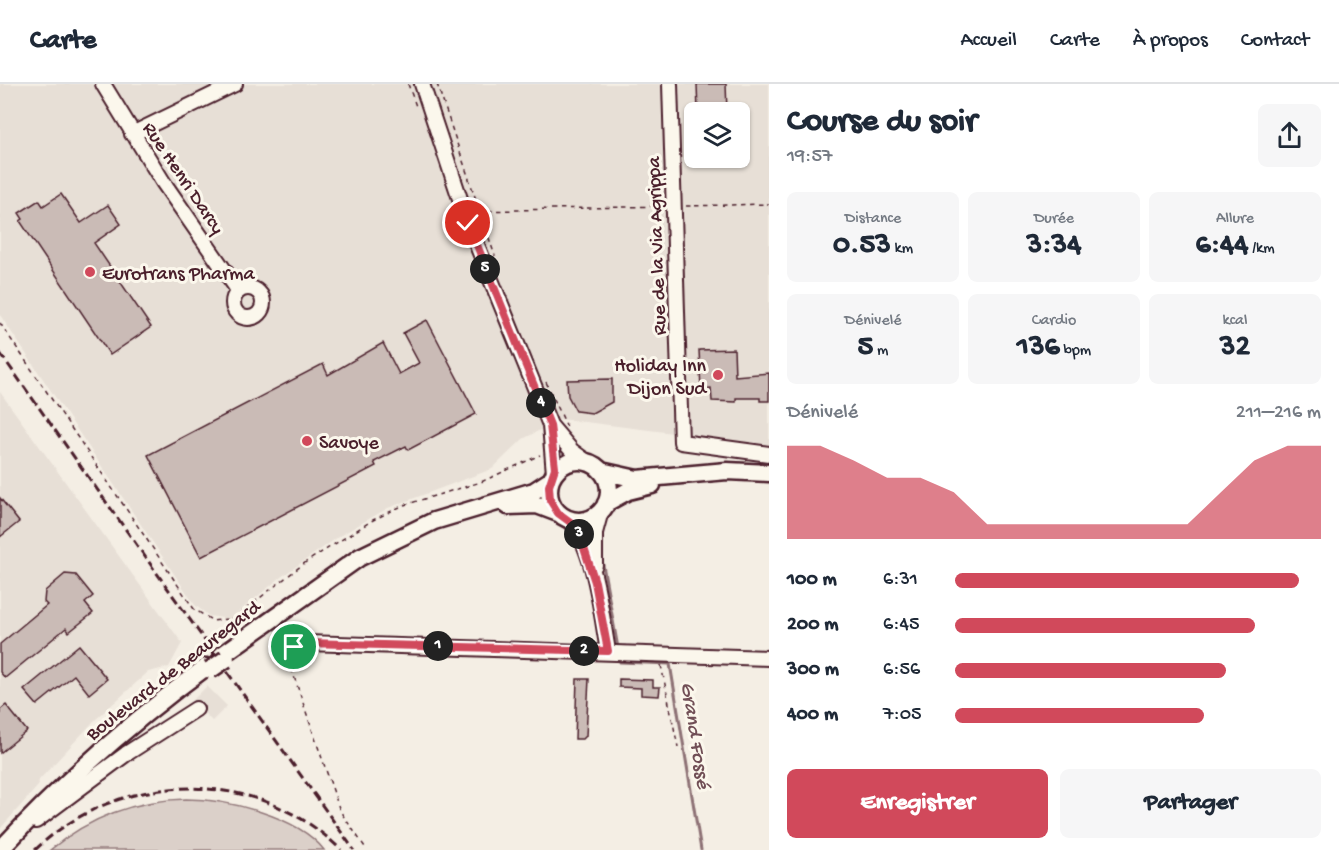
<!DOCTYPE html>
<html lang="fr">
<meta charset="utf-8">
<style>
:root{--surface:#fff;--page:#f6f6f7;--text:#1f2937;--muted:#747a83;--line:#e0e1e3;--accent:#d1495b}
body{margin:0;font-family:"Gochi Hand",sans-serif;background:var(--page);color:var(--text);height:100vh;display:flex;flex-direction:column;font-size:22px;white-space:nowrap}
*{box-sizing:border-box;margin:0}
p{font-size:20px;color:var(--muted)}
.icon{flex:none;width:33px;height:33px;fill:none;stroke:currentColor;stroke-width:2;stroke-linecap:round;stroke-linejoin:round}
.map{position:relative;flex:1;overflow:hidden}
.sheet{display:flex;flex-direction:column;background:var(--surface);width:570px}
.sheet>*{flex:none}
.tools{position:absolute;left:684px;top:18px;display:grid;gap:12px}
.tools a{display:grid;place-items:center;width:66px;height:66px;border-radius:9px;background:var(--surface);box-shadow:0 2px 4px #0004;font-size:30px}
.pin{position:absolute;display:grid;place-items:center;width:51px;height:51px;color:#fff;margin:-26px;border:3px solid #fff;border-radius:50%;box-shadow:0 2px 6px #0007}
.km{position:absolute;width:30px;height:30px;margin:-15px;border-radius:50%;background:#222;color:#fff;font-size:16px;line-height:30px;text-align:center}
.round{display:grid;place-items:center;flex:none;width:63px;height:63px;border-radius:9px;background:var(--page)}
.overview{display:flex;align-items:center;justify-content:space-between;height:102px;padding:0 18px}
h1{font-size:33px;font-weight:700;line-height:45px}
.figures{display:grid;grid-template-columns:repeat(3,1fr);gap:9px;height:102px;padding:6px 18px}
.figures div{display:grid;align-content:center;border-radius:9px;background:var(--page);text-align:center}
.figures b{font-size:30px;font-weight:700}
.figures small{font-size:16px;font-weight:400}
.figures p{font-size:16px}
.chart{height:168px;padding:12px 18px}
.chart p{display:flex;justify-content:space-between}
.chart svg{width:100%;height:108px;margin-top:6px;fill:var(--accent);opacity:.7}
.cta{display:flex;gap:12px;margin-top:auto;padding:12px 18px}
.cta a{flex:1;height:69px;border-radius:9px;background:var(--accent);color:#fff;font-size:24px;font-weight:700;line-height:69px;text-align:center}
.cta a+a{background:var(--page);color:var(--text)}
ul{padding:0 18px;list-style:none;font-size:20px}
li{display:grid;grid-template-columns:96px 72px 1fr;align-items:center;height:45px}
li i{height:15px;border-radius:8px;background:var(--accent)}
header{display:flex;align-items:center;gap:36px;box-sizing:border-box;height:84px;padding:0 30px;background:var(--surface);border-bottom:2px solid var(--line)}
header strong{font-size:28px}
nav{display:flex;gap:33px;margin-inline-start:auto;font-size:21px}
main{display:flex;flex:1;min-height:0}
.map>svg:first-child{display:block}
</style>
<header>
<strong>Carte</strong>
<nav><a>Accueil</a><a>Carte</a><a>À propos</a><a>Contact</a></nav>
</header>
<main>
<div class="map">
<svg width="769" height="766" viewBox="0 0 769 766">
<rect width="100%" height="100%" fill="#f4eee4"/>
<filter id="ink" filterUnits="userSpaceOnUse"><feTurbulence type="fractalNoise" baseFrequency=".0167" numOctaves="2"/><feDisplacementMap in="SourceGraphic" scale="12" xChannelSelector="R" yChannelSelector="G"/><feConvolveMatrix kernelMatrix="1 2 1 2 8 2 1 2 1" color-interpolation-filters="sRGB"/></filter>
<g filter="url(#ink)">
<!-- built -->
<path fill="#e7dfd6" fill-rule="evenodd" d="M0,0H769V361L561,335L523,355L492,385L388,424L341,451L281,493L230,535L209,532L195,521L0,231ZM694,28H740V74H694Z
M0,308L182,559L169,583L148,588L94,637L39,696L38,702L0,745Z
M207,602L227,622L212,637L192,617Z"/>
<!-- green -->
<path fill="#dbd0c9" stroke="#92787a" stroke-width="1.5" d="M186,715C226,715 298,732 324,766H50C90,733 135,716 186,715Z"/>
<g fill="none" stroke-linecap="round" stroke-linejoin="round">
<!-- stream -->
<path stroke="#8d7174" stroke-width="3" d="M601,470L618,564
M619,573L620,578L670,580L701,766"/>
</g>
<!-- building -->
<path fill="#cabbb6" stroke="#4a1f2b" stroke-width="1.5" d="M697,0H726L727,28H698Z
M61,110L81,139L108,121L121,140L94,159L151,243L110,271L20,137L23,135L19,129L39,116L43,122Z
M427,236L476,330L408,366L406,362L374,378L376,382L201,473L148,371L323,280L328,291L383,259L399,290L419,279L403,249Z
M734,265L735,292L769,289V317H760V314H736V318L712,317L711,304L701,305L699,266Z
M612,295V318L592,329L576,327L568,312L567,296Z
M0,414L19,438L0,453Z
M65,490L76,491L93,512L85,519L93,529L69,548L66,544L5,594L0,588V560L47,521L44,518L45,507Z
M79,561L107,595L89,610L74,591L37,621L24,606Z
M577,595H589L586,652L583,655H575Z
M619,595L653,596V603H660L659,612L641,611V604L619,603Z
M6,621L27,647L0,669V626Z"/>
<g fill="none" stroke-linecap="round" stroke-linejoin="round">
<!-- minor casing -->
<g stroke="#4a1f2b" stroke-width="18">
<path id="minor" d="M103,0L163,98L238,206
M422,0L468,139L550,341L554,390
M670,0L681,358L769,370
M132,50L235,0
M233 219a15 15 0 1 1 30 0a15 15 0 1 1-30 0Z
M550,341L572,367L587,378
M569,435C595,465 601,528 608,567
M595,481V449L601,427
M306,559L769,574
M36,737L126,670L196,625"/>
</g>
<!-- major casing -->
<g stroke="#4a1f2b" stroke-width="21">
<path id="major" d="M549 407a30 30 0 1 1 60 0a30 30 0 1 1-60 0Z
M601,387L637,395L727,387L769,389
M606,419L628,407L652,401
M508,422L537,421L558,429
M222,571L360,473L434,437L534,407L551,396
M0,766C64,697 131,638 206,583"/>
</g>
<!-- path -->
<path stroke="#4a1f2b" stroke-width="1.5" stroke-dasharray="4.5 4.5" stroke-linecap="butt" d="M408,0L417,25
M437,0L495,172
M686,122L769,120
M479,127L663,122
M0,239L194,525L213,537L234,534L306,478L373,436L404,421L481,398L540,371
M546,298L567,343
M296,562L287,572L340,727L367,766
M661,581L678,663"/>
<!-- minor -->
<use href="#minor" stroke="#fbf7ec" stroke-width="14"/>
<!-- major -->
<use href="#major" stroke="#fbf7ec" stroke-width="16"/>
<!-- rail -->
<path stroke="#4a1f2b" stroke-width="3" stroke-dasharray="9 4.5" stroke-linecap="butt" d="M0,269L354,766
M35,766C119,685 257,682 341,766"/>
<!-- major-bridge casing -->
<g stroke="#4a1f2b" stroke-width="21" stroke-linecap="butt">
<path id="major-bridge" d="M210,586L226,575"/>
</g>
<!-- major-bridge -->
<use href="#major-bridge" stroke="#fbf7ec" stroke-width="16"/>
</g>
</g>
<g fill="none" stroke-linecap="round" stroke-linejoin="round" filter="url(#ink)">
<!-- route casing -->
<g stroke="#fff" stroke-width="12">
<path id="route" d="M294,563L306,559L608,567L595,498L581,455L573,440L558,429L550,416L549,402L555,384L550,341L468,139"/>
</g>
<!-- route -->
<use href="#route" stroke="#d1495b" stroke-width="8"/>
</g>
<!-- markers -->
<g fill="#d1495b" stroke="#fbf7ec" stroke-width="2">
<circle cx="90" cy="188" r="6"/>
<circle cx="718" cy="291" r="6"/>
<circle cx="307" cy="357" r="6"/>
</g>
<g text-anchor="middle" stroke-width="6" stroke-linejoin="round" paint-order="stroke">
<!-- street labels -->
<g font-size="20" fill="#4a1f2b" stroke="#fbf7ec">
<text transform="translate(185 93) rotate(56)" y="7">Rue Henri Darcy</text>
<text transform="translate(655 162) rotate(-92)" y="7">Rue de la Via Agrippa</text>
<text transform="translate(172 585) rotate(-38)" y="7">Boulevard de Beauregard</text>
</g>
<!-- poi labels -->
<g font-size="20" fill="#4a1f2b" stroke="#fbf7ec" text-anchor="start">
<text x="102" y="195">Eurotrans Pharma</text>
<text x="706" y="287" text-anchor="end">Holiday Inn<tspan x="706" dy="23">Dijon Sud</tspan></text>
<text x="319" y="364">Savoye</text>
</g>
<!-- water labels -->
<g font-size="21" font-style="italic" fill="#714f56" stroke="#fbf7ec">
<text transform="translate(697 651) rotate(81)" y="7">Grand Fossé</text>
</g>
</g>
</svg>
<div class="tools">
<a><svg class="icon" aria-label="layers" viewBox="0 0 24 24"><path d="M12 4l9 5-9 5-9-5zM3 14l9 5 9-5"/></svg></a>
</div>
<div class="pin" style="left:294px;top:563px;background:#1e9e55"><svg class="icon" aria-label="arrive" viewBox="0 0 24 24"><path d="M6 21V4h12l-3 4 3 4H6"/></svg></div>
<div class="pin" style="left:468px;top:139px;background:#d93025"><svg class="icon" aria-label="check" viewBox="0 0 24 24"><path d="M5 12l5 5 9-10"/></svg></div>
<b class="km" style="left:438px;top:562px">1</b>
<b class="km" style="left:584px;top:567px">2</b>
<b class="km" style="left:579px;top:450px">3</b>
<b class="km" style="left:541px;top:319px">4</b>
<b class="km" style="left:485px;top:185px">5</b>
</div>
<section class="sheet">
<div class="overview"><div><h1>Course du soir</h1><p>19:57</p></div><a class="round"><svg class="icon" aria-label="share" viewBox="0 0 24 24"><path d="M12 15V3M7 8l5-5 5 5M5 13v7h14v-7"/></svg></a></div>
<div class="figures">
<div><p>Distance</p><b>0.53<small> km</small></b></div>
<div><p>Durée</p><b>3:34</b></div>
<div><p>Allure</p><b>6:44<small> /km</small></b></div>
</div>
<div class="figures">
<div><p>Dénivelé</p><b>5<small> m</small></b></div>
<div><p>Cardio</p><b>136<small> bpm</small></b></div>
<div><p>kcal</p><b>32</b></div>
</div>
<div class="chart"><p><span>Dénivelé</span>211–216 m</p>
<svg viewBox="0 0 160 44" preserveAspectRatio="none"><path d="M0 44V6L10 6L20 12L30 19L40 19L50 25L60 38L70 38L80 38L90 38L100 38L110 38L120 38L130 25L140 12L150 6L160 6V44z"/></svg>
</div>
<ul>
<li><b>100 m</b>6:31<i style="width:94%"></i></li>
<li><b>200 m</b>6:45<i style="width:82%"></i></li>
<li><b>300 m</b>6:56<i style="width:74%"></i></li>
<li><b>400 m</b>7:05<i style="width:68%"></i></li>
</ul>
<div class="cta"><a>Enregistrer</a><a>Partager</a></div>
</section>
</main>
